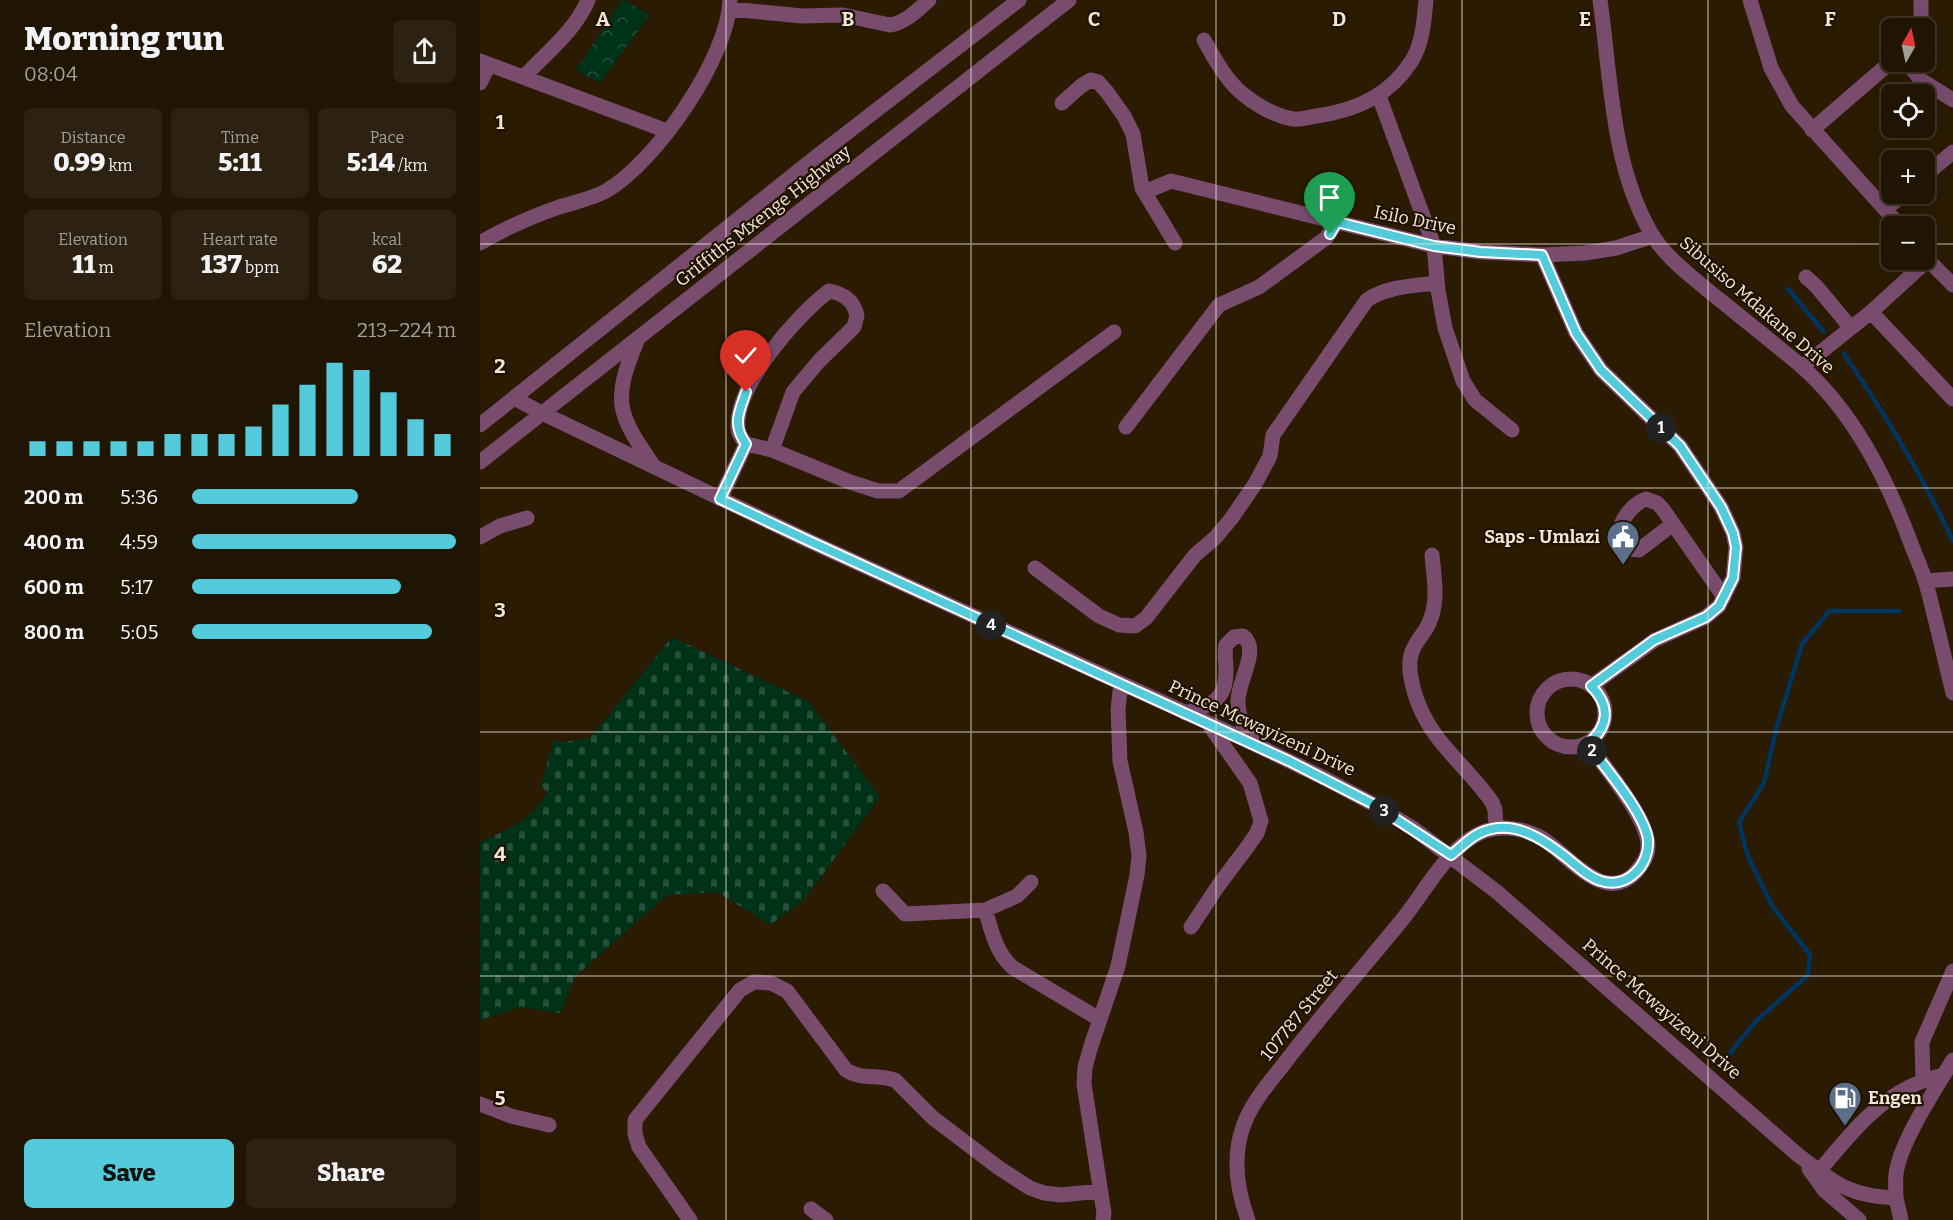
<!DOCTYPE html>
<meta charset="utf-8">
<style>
:root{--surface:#201402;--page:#2d2111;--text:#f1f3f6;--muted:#a29e99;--line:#3d3324;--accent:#53cbda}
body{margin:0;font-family:Bitter,serif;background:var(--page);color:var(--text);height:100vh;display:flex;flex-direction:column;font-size:22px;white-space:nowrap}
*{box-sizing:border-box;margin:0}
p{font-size:20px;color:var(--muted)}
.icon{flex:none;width:33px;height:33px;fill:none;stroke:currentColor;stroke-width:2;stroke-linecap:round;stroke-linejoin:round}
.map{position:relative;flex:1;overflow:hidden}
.drawer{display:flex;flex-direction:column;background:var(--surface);width:480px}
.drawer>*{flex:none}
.needle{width:39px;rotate:9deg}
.fabs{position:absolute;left:1401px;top:18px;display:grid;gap:12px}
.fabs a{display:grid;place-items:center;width:54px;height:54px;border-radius:9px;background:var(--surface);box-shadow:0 6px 24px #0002,0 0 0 2px var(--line);font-size:30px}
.pin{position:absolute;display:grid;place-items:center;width:51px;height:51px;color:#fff;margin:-62px -26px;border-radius:50% 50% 50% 0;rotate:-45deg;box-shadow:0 0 6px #0007}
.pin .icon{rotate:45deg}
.km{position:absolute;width:30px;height:30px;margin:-15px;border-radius:50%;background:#222;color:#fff;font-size:16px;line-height:30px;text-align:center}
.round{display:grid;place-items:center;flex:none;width:63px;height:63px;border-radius:9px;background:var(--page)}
.headline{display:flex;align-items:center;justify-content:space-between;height:102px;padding:0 24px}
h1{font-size:33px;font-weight:800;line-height:45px}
.stats{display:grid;grid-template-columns:repeat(3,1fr);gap:9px;height:102px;padding:6px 24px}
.stats div{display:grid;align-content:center;border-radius:9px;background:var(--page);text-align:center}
.stats b{font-size:26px;font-weight:800}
.stats small{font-size:16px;font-weight:400}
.stats p{font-size:16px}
.chart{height:168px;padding:12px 24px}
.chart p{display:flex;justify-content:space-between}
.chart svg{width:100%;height:108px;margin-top:6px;stroke:var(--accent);stroke-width:6}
.cta{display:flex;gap:12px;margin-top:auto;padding:12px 24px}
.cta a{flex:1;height:69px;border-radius:9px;background:var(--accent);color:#111;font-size:24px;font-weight:800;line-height:69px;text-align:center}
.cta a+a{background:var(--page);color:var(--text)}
ul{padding:0 24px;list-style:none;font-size:20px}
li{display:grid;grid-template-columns:96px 72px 1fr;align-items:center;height:45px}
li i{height:15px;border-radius:8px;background:var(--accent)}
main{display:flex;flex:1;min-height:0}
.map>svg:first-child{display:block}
</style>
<main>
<section class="drawer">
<div class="headline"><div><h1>Morning run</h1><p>08:04</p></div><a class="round"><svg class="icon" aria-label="share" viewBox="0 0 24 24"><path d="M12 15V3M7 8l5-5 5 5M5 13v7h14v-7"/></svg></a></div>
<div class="stats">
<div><p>Distance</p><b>0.99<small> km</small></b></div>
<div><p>Time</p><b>5:11</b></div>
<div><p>Pace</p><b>5:14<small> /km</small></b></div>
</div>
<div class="stats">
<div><p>Elevation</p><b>11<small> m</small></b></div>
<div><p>Heart rate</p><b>137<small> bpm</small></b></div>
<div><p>kcal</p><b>62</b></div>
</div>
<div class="chart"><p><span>Elevation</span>213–224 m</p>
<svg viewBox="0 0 160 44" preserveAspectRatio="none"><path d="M5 44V38M15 44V38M25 44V38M35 44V38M45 44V38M55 44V35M65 44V35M75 44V35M85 44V32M95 44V23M105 44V15M115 44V6M125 44V9M135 44V18M145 44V29M155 44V35"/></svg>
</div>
<ul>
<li><b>200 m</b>5:36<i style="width:63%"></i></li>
<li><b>400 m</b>4:59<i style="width:100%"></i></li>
<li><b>600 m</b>5:17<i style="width:79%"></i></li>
<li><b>800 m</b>5:05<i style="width:91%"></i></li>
</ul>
<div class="cta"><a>Save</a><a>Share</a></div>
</section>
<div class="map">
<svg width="1473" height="1220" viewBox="0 0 1473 1220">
<defs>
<pattern id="cemetery-stones" width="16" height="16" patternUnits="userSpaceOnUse" patternTransform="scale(1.5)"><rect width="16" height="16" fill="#00321a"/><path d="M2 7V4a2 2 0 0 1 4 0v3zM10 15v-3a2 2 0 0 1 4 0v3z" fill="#26503b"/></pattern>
<pattern id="park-crowns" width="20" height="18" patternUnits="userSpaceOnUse" patternTransform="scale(1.5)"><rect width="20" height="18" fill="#00321a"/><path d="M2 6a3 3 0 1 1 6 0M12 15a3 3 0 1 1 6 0" fill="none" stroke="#26503b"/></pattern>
</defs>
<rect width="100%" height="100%" fill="#2a1b02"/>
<!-- cemetery -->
<path fill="url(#cemetery-stones)" d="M192,637L329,702L400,797L323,901L290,925L237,892L187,895L95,977L80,1013L40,1007L0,1020V842C27,830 53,820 67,792L61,786L74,740L83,742L110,738Z"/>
<!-- park -->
<path fill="url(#park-crowns)" d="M142,0H145L170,15L120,83L96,70Z"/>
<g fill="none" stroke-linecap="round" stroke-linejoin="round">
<!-- stream -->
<path stroke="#00355f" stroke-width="4.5" d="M1308,289L1344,332
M1364,354C1405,414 1442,475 1473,541
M1250,1053L1276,1021L1328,975L1330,955L1292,906L1267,854L1259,822L1284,783L1296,729L1322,644L1349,611H1420"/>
<!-- minor -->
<path stroke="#794c6e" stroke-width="15" d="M1120,0C1131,78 1131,163 1171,233C1184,255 1206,272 1225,288C1257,314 1289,339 1320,365C1373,411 1406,477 1430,541C1435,555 1442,569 1446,583C1456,620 1464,657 1473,693
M1270,0L1291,68L1312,106L1420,226
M250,9L322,16L363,15L410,25C425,23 438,10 449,0
M1441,28V0
M724,40C735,59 746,81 764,95C778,106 796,116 813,119C820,120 829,117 836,116C875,111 909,96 931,62C943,43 944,21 946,0
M0,61L187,131
M1426,62L1441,80L1473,100
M44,77C66,53 95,31 108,0
M0,83L9,65
M899,96L954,246L958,290L965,328L983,381L995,400L1032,430
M582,103L601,86L611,80L618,82L627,92L644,116L653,134L662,188L695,243
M1332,130L1412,61
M1444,176L1473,152
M665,192L691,181L954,246L1001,252L1062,255L1105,253L1136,248L1173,236
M1405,209L1424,194
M0,243C25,228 51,217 79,207C95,202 111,199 126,191C176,162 248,58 250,0
M1062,255L1096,333L1121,370L1200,446L1241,507L1253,533L1256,547L1253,578L1239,606L1226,617L1175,640L1111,686
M1444,256L1473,285
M1326,277L1336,286L1371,328
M1391,312L1473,399
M157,341C132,401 137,413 173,465
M1322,367L1391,312L1448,260
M34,398L62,413L327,540L768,741L846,779L893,804L934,829L1017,892L1318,1155C1355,1183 1367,1196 1416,1198L1421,1220
M0,425L337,156L539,0
M646,427L739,305L779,287L846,238L857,222
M292,450L313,392L339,361L374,327L377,315C373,300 364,294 349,291C317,315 255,385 258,428C258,433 262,439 266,444L292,450L370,482L398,491H419L634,332
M0,462L589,0
M240,499L266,444
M1193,524L1159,550C1123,549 1143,507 1166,499L1177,503L1182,508L1244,597
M0,537L20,526L47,518
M952,555C954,577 959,602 949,623C944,635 934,642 931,655C928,667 931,679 934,691C948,741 984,762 1012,802L1015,810L1016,828
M555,568L619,616L639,625L655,626L666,618L715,555L735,538L751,519L775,484L790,456L793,435L887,300C908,286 933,286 957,283
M1445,581L1473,579
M1057 713a34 34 0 1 1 68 0a34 34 0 1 1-68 0Z
M705,713C732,705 747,700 746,669C746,661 744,653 746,645L754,637L763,636C781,650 757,682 758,702C758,719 766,730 775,744
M403,891L425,914L505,910L537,896L551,882
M505,910C512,931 515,951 532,967L619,1019
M711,927L738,886L768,846L777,833L781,821L770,783L730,726
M1443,1079L1442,1042L1473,971
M0,1104L31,1116L69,1125
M1329,1169L1344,1190L1379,1220
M1339,1171C1376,1128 1406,1087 1464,1075
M1416,1198C1416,1190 1415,1182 1416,1174C1420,1142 1456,1088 1473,1060
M331,1209L346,1220
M210,1220L159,1147L155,1134V1120L260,990L274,982L291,983L307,991L366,1070C381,1080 398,1074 415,1080L453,1118L519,1168L550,1188L564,1193L581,1195L620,1191
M623,1220L624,1213L604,1084L605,1067L611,1046L638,966L657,875L659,856L656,832L640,761L638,709L641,683
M768,1220C757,1190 752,1158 763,1127C772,1100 793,1079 810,1056C846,1010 885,965 922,920C939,899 953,874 971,855C981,845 995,833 1009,830C1027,825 1049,830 1065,840C1089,857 1126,905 1156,872C1162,865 1168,856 1168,848C1170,820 1124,767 1108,743"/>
</g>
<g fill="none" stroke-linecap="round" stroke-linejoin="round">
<!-- route casing -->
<g stroke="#fff" stroke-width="12">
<path id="route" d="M266,392C259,412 252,425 266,444L240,499L327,540L809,761L893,804L971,855C980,848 989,838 1000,833C1032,818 1062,838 1087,858C1097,866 1108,877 1121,881C1133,885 1146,882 1155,873C1164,865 1169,852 1168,840C1165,813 1124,767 1108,744C1129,726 1131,706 1111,686L1174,640L1226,617L1239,606L1253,578L1256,547L1253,533L1241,507L1200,446L1121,370L1096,333L1062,255L1001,252L954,246L857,222L850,234"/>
</g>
<!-- route -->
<use href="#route" stroke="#53cbda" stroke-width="8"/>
</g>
<!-- grid -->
<path fill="none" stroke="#f1e7d8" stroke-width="1.5" stroke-opacity="0.55" d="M246,0V1220M491,0V1220M736,0V1220M982,0V1220M1228,0V1220M0,244H1412M1444,244H1473M0,488H1473M0,732H1473M0,976H1473"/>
<!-- icons -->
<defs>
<g id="civic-pin" transform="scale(1.725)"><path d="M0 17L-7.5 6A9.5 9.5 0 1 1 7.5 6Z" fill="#5c6f8a" stroke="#211200"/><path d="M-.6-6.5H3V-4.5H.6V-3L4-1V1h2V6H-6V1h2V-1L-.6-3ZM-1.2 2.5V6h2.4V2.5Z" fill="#fff"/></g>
<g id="fuel-pin" transform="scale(1.725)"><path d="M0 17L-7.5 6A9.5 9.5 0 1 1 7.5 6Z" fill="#5c6f8a" stroke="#211200"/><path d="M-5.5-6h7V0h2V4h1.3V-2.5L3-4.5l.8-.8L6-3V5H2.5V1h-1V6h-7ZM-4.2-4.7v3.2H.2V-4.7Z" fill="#fff"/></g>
</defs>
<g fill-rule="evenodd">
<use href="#civic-pin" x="1143" y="537"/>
<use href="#fuel-pin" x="1365" y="1098"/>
</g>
<g text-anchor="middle" stroke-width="4.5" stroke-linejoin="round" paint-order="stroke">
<!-- street labels -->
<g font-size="18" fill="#f1e7d8" stroke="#211200">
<text transform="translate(283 216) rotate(-38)" y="6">Griffiths Mxenge Highway</text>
<text transform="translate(935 220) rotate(12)" y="6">Isilo Drive</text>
<text transform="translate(1277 305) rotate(41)" y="6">Sibusiso Mdakane Drive</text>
<text transform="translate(782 728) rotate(25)" y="6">Prince Mcwayizeni Drive</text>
<text transform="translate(1182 1009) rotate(41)" y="6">Prince Mcwayizeni Drive</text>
<text transform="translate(819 1015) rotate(-51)" y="6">107787 Street</text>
</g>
<!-- poi labels -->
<g font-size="18" font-weight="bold" fill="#f1e7d8" stroke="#211200" text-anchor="end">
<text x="1120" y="543">Saps - Umlazi</text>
<text x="1388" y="1104" text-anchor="start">Engen</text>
</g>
</g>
<g font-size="20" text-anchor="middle" font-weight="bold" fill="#f1e7d8" stroke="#211200" stroke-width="4.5" stroke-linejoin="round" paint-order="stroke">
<text x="123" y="26">A</text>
<text x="368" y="26">B</text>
<text x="614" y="26">C</text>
<text x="859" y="26">D</text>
<text x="1105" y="26">E</text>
<text x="1350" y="26">F</text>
<text x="20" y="129">1</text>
<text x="20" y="373">2</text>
<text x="20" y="617">3</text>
<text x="20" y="861">4</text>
<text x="20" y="1105">5</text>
</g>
</svg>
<div class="fabs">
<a><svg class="needle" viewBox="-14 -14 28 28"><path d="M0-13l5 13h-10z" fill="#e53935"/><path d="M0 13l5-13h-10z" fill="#a29e99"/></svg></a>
<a><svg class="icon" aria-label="locate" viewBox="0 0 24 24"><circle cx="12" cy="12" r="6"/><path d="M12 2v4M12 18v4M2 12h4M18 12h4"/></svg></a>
<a>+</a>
<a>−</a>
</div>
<div class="pin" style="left:850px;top:234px;background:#1e9e55"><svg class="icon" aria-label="arrive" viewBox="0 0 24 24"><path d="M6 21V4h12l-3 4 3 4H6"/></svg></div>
<div class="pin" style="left:266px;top:392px;background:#d93025"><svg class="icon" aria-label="check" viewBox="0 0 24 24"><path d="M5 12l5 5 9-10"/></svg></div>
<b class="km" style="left:1181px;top:428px">1</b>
<b class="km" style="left:1112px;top:751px">2</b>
<b class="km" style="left:904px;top:811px">3</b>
<b class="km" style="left:511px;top:625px">4</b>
</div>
</main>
